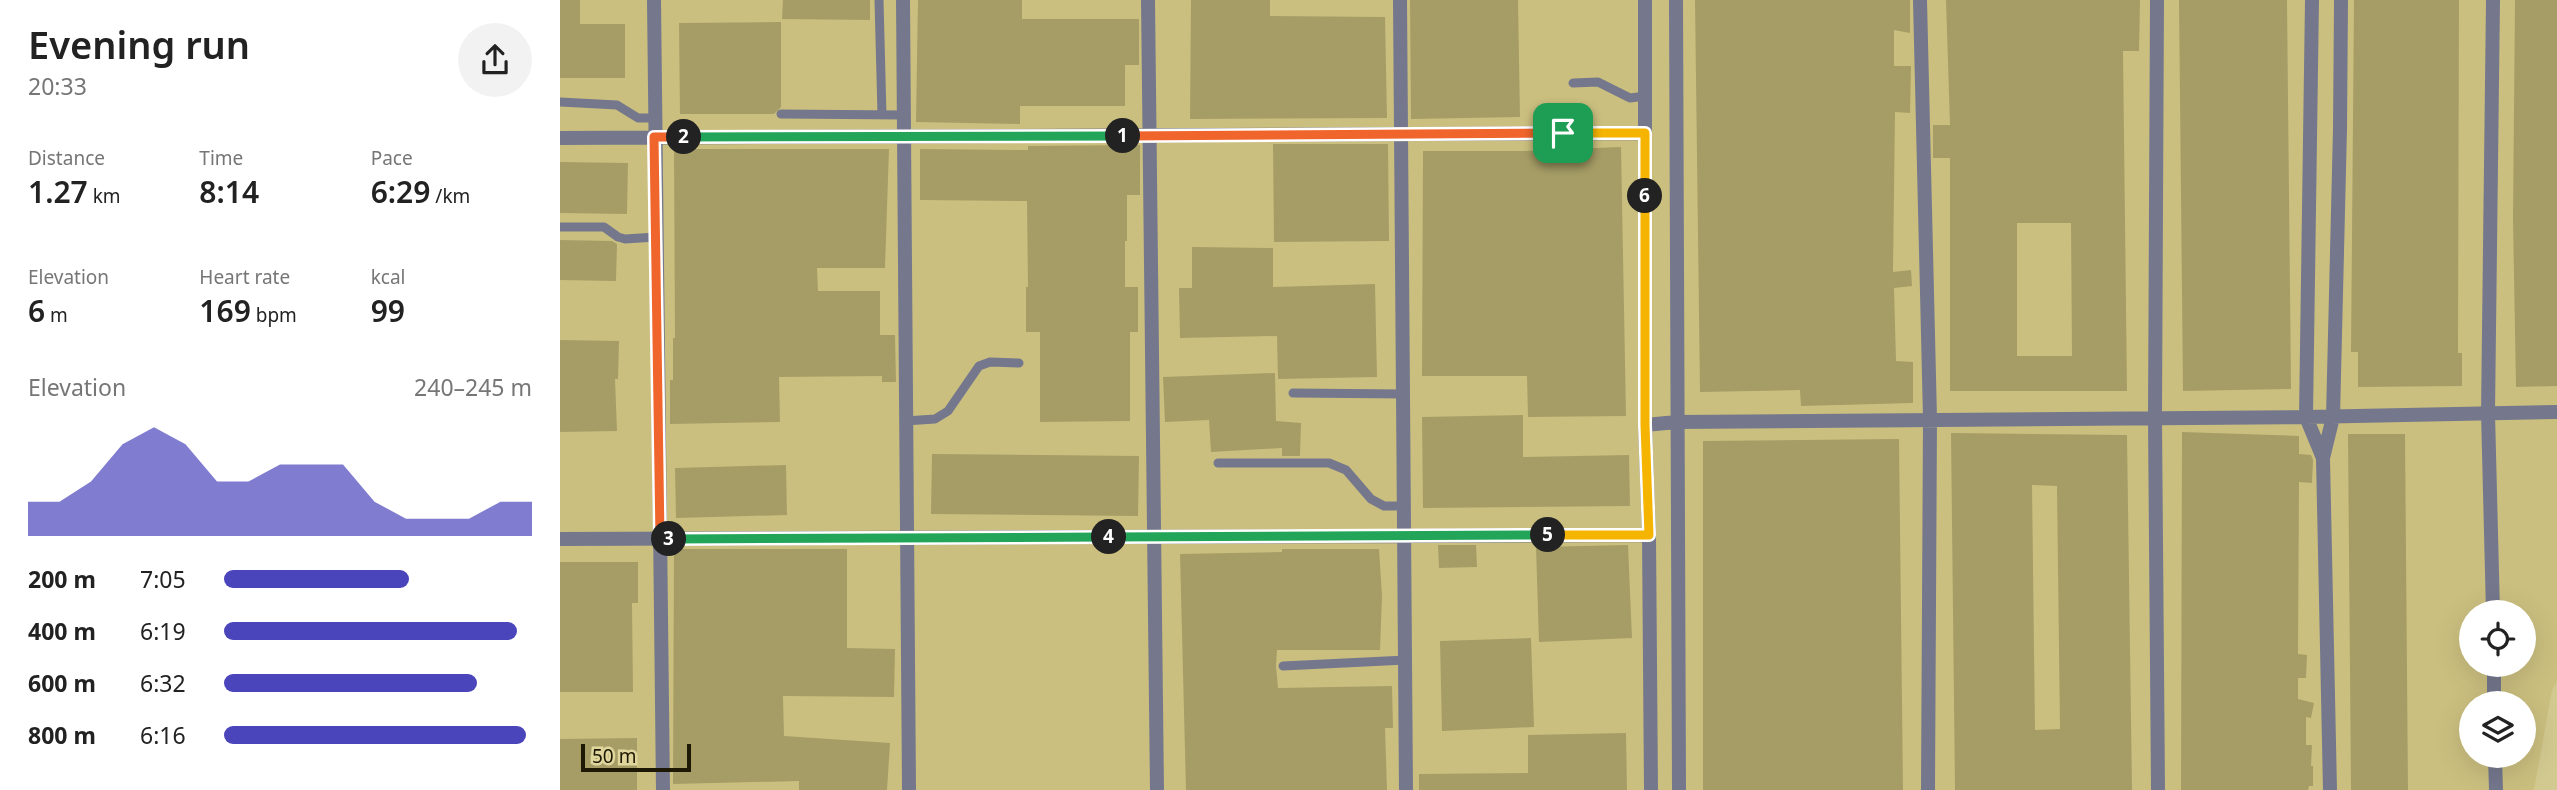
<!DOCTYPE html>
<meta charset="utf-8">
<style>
:root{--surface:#fff;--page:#f2f2f2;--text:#222;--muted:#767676;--accent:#4b45bb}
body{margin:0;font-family:"Noto Sans",sans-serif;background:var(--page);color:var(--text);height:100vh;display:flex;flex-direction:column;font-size:26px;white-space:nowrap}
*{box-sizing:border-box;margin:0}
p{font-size:23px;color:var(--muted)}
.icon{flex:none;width:38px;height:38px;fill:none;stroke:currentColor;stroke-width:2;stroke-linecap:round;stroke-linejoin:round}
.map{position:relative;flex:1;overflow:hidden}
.panel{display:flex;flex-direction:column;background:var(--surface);width:560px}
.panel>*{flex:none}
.fabs{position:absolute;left:1899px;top:600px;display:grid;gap:14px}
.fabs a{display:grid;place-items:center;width:77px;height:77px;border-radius:50%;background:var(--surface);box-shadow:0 7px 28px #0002;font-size:35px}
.scale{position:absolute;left:21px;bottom:18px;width:110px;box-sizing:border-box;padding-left:7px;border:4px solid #1c1803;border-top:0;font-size:19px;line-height:24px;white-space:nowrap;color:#1c1803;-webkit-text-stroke:5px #e0d69d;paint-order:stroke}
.pin{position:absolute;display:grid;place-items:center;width:60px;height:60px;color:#fff;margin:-30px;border-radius:14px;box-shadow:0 4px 10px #0006}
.km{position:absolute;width:35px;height:35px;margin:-18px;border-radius:50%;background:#222;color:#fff;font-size:19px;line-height:35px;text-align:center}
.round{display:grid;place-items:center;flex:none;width:74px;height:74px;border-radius:37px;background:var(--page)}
.headline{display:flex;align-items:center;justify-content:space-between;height:119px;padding:0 28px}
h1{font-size:38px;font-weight:600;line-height:52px}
.metrics{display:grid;grid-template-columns:repeat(3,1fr);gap:10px;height:119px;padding:7px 28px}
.metrics div{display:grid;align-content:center}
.metrics b{font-size:30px;font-weight:600}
.metrics small{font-size:19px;font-weight:400}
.metrics p{font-size:19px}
.chart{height:196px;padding:14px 28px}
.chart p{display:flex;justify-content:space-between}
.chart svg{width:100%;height:126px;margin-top:7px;fill:var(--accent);opacity:.7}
ul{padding:0 28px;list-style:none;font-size:23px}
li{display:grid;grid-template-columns:112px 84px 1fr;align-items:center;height:52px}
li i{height:18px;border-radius:9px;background:var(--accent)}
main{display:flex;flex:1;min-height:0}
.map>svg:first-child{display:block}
</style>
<main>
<section class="panel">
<div class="headline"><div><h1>Evening run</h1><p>20:33</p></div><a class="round"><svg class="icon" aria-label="share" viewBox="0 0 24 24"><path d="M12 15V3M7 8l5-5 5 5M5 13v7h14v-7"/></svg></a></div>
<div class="metrics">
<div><p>Distance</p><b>1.27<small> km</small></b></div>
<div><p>Time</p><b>8:14</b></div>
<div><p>Pace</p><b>6:29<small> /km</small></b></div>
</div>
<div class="metrics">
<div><p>Elevation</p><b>6<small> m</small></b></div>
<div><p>Heart rate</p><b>169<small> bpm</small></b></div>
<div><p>kcal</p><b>99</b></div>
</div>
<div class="chart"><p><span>Elevation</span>240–245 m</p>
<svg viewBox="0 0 160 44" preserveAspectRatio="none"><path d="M0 44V32L10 32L20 25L30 12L40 6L50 12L60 25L70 25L80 19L90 19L100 19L110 32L120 38L130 38L140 38L150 32L160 32V44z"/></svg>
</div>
<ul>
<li><b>200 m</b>7:05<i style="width:60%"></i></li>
<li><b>400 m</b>6:19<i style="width:95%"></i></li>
<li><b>600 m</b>6:32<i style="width:82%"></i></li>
<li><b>800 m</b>6:16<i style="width:98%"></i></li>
</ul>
</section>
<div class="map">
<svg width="1997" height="790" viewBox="0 0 1997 790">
<rect width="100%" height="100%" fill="#d2c990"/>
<!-- built -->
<path fill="#cbbf7f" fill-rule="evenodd" d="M0,0H1997V681L1992,690L1974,790H0ZM1911,612H1964V665H1911ZM1911,704H1964V756H1911Z"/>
<!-- building -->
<path fill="#a69d66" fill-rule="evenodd" d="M0,0H20V24H65V78H0Z
M223,0H310V20L222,19Z
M358,0H462V19H579V65H565V106H460V124L356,122Z
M631,0H710V16L825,17L827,118L630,119Z
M850,0H958L960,117L851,119Z
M1135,0H1350V33L1334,30V66H1351L1350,113L1335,112L1333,272L1351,270L1352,286L1334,288L1336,361L1353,362V403L1241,406L1240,390L1140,392Z
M1386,0H1580L1579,51H1563L1567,391H1390V158H1373V125H1390ZM1457,223H1511L1512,356H1457Z
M1619,0H1727L1731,389L1623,391Z
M1794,0H1899L1898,353H1902V386L1798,387V352H1791Z
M1955,0H1997V386L1956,387L1953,219Z
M221,22V107L214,114H120L119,23Z
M713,144H828L829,241L714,242Z
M580,145V195H567V241H565V287H578V332H570V421L480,422V332H466V287H468L467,201L360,200V149L468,150V146Z
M1061,147L1066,416L968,417L967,376H862L863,151H962Z
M114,149H329L325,268H257L258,291H320V335H335L336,382H322V376L219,377L220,422L110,424V380H113V338H115Z
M0,162L68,163L67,214L0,213Z
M0,240L52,241L57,244L56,281L0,280Z
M632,247L713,248V287L815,284L817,377L718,379L717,336L620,338L619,288H632Z
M0,340L59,341L58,379H55L57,431L0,432Z
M715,373L716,421L741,423L740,456H722V448L651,452L649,420L605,422L603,377Z
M963,415V457L1069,455L1070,506L863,508L862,417Z
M1622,432L1739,436V454L1751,455L1753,460L1752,483L1739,482L1738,654L1747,655L1746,678H1738V699L1754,703L1751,718L1746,717V745H1752L1751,766H1753V786H1749L1748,790H1621Z
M1391,433L1567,435L1572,790H1395ZM1472,485L1497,486L1500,729L1475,730Z
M1788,434H1845L1848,790H1791Z
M1339,439L1343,790H1143V441Z
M372,454L579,456L578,516L371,514Z
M226,465L227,515L116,518L115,468Z
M878,545H916L917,567L879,568Z
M1068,545L1072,638L979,642L976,547Z
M114,549H287V648L335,649L334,697L223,696L224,736L330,743L327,790H239V781L113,784Z
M722,549H819L822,596L820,650H717L716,666L718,688L832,686L833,728H825L827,790H626L620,554L722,552Z
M0,562H78V603H72L73,692H0Z
M971,638L974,727L882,731L880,641Z
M1066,733L1067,790H859V774L968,773V735Z
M77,738V790H0V739Z"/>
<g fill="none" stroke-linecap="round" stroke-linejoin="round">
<!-- lane -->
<path stroke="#75788d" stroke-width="9" d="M319,0L322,115
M1013,83L1038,82L1070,98L1086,96
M0,102L57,105L78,118H94
M221,114L345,115
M0,227H44L58,237L65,239L96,237
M733,393L844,394
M345,421L375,419L388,411L419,366L430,362L459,363
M658,463H769L786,470L811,499L824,506H846
M723,666L846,660"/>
<!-- street -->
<path stroke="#75788d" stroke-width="14" d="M94,0L103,790
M343,0L349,790
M588,0L597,790
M840,0L846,790
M1085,0V425L1089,535L1091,790
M1116,0L1119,790
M1360,0L1370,418L1368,790
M1597,0L1595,418L1598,790
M1752,0L1746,417L1763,458
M0,138L1085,133
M1085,425L1117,422L1746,417L1997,412
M0,539L1089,535
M1933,612L1928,413L1933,0
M1934,665V704
M1935,756L1936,790
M1770,790L1763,458L1773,417L1780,129L1781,0"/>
</g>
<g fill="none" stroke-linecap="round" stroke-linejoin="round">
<!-- split-1 casing -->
<g stroke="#fff" stroke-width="14">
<path id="split-1" d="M563,136L1003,133"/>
</g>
<!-- split-2 casing -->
<g stroke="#fff" stroke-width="14">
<path id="split-2" d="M124,137L563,136"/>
</g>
<!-- split-3 casing -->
<g stroke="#fff" stroke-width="14">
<path id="split-3" d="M109,539H100L94,137H124"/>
</g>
<!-- split-4 casing -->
<g stroke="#fff" stroke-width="14">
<path id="split-4" d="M109,539L549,537"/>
</g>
<!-- split-5 casing -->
<g stroke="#fff" stroke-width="14">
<path id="split-5" d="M549,537L988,535"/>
</g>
<!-- split-6 casing -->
<g stroke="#fff" stroke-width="14">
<path id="split-6" d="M988,535H1089L1085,425V196"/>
</g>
<!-- split-7 casing -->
<g stroke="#fff" stroke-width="14">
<path id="split-7" d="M1003,133H1085V196"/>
</g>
<!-- split-1 -->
<use href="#split-1" stroke="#f0652b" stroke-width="9"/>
<!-- split-2 -->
<use href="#split-2" stroke="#22a559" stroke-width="9"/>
<!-- split-3 -->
<use href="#split-3" stroke="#f0652b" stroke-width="9"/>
<!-- split-4 -->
<use href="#split-4" stroke="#22a559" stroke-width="9"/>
<!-- split-5 -->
<use href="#split-5" stroke="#22a559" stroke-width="9"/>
<!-- split-6 -->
<use href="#split-6" stroke="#f5b400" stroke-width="9"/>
<!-- split-7 -->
<use href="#split-7" stroke="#f5b400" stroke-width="9"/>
</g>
</svg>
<div class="fabs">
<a><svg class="icon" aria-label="locate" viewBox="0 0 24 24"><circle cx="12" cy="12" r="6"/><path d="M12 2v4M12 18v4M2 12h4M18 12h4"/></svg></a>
<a><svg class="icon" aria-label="layers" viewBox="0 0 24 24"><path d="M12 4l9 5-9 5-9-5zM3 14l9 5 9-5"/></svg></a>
</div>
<div class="scale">50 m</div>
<div class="pin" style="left:1003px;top:133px;background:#1e9e55"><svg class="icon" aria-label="arrive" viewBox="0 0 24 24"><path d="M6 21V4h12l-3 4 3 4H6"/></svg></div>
<b class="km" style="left:563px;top:136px">1</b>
<b class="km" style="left:124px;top:137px">2</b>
<b class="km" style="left:109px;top:539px">3</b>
<b class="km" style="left:549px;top:537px">4</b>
<b class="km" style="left:988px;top:535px">5</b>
<b class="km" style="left:1085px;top:196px">6</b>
</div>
</main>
